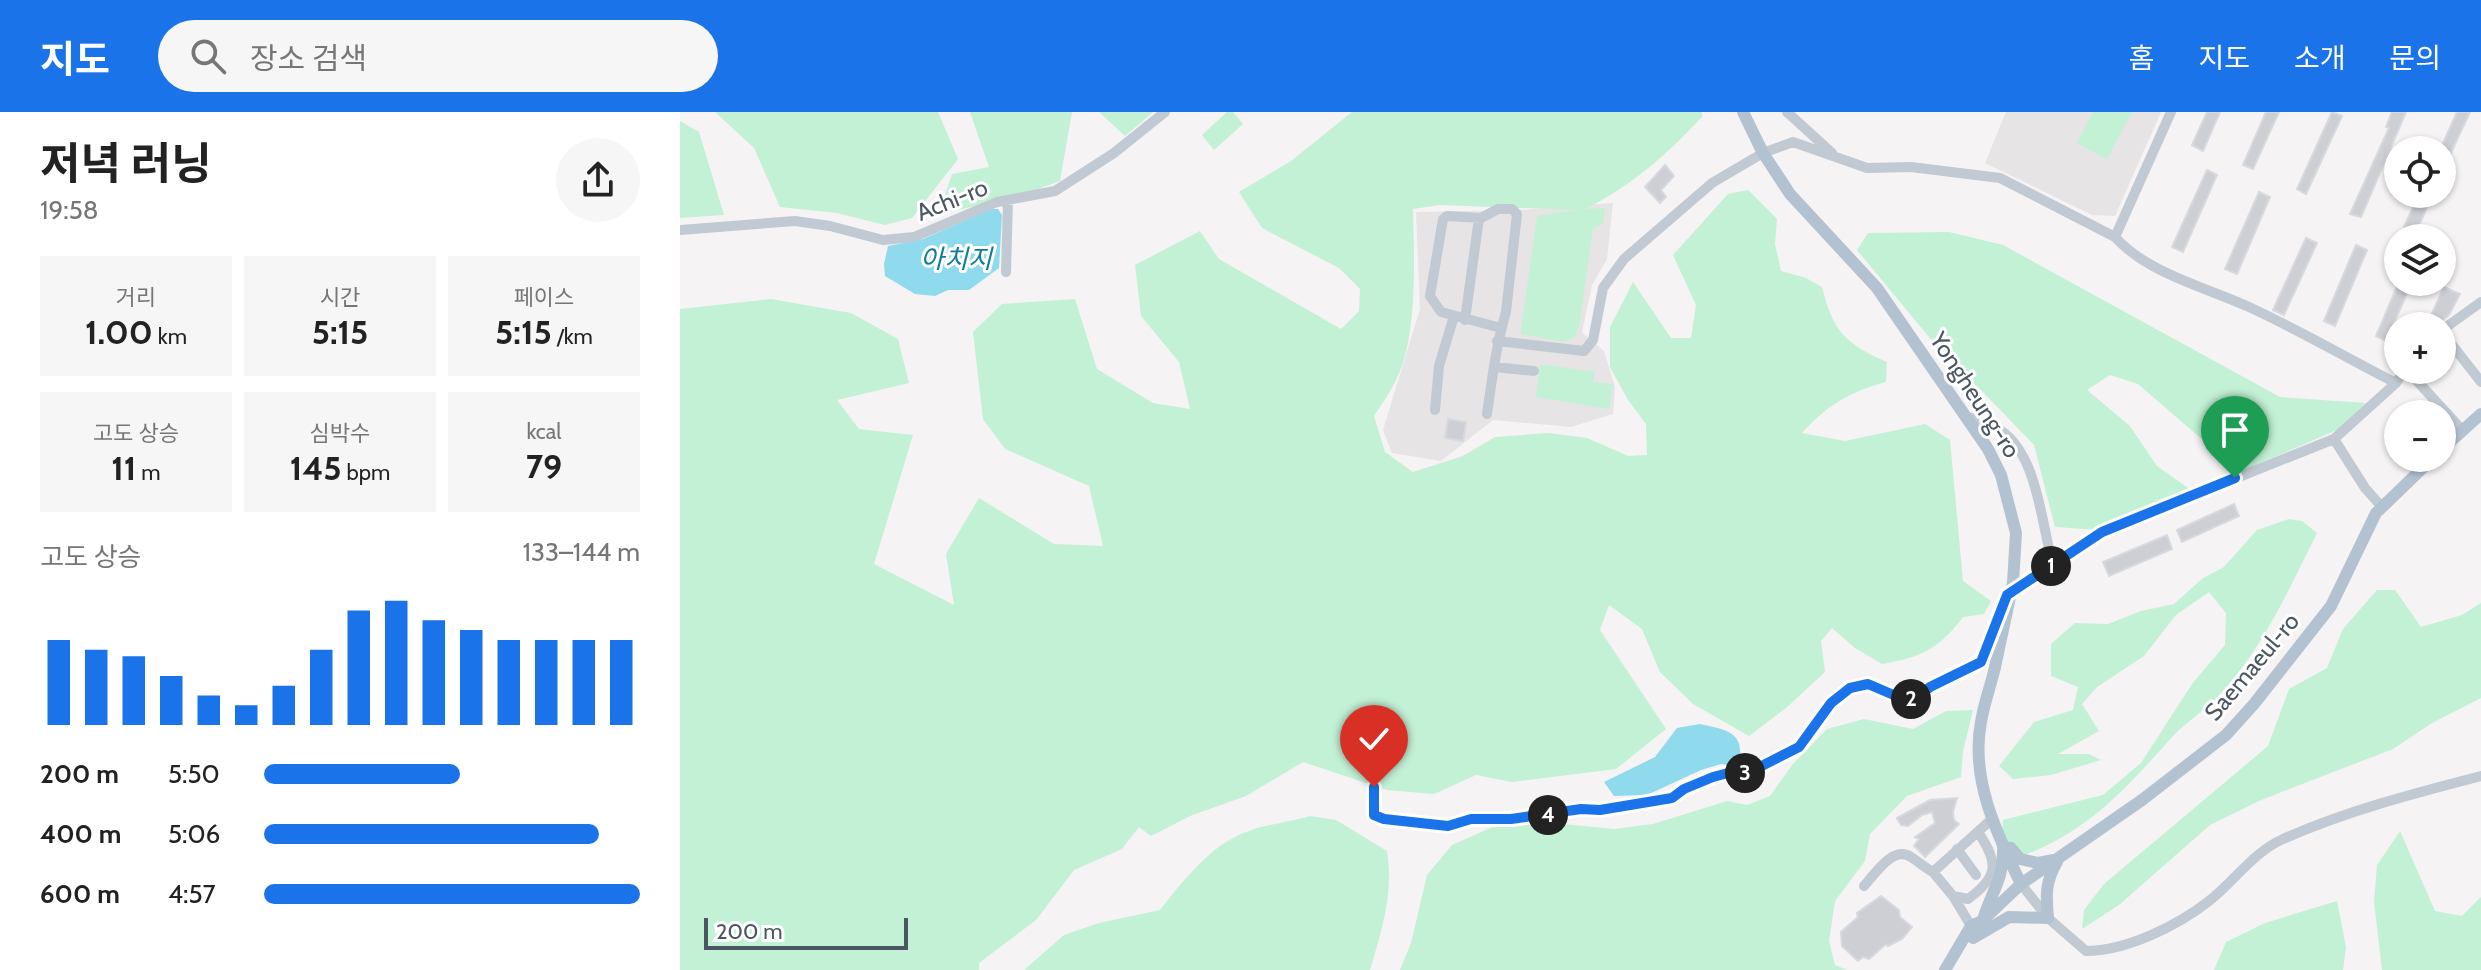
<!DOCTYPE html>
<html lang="ko">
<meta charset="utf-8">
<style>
:root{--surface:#fff;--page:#f6f6f6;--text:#222;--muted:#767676;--accent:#1a73e8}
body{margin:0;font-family:Cabin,"Noto Sans KR",sans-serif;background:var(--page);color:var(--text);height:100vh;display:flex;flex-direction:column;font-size:30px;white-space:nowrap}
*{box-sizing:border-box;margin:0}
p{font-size:26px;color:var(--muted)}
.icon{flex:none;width:44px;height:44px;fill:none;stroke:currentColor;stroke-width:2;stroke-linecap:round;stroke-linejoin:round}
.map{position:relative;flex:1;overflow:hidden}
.sheet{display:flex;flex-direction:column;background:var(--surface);width:680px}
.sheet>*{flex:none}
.controls{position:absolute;left:1704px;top:24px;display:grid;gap:16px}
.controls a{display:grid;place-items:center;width:72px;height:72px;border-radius:50%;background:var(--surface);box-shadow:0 2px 6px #0004;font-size:40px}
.scale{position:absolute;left:24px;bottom:20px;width:204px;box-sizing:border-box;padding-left:8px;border:4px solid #4a5661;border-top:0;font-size:22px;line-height:28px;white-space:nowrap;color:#4a5661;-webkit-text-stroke:6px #fff;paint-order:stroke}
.pin{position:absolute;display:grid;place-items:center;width:68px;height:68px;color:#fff;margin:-82px -34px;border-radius:50% 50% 50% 0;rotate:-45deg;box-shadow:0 0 8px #0007}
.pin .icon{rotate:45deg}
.km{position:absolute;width:40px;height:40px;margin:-20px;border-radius:50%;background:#222;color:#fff;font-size:22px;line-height:40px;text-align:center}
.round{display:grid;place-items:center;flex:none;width:84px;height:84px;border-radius:42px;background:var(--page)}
.overview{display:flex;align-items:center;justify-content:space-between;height:136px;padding:0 40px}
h1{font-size:44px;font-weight:700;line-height:60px}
.figures{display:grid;grid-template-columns:repeat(3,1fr);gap:12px;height:136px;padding:8px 40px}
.figures div{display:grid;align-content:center;border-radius:0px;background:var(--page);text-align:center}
.figures b{font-size:34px;font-weight:700}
.figures small{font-size:22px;font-weight:400}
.figures p{font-size:22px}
.chart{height:224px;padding:16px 40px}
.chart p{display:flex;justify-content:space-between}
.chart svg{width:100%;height:144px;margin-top:8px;stroke:var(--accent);stroke-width:6}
ul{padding:0 40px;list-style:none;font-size:26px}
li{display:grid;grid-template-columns:128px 96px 1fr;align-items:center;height:60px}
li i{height:20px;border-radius:10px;background:var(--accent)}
header{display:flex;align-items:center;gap:48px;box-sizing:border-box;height:112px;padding:0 40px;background:var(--accent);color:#fff}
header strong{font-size:38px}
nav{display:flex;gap:44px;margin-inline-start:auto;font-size:28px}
.search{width:560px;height:72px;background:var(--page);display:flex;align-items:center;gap:20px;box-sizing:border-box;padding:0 28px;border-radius:44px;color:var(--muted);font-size:30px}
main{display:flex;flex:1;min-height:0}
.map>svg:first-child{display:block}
</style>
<header>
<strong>지도</strong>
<div class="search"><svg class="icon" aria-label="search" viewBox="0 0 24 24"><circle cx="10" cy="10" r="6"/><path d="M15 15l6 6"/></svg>장소 검색</div>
<nav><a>홈</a><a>지도</a><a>소개</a><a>문의</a></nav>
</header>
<main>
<section class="sheet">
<div class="overview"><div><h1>저녁 러닝</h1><p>19:58</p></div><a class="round"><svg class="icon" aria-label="share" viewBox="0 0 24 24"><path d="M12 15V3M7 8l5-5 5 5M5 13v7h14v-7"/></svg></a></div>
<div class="figures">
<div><p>거리</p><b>1.00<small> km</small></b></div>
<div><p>시간</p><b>5:15</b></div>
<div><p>페이스</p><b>5:15<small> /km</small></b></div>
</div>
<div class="figures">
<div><p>고도 상승</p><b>11<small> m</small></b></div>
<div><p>심박수</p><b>145<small> bpm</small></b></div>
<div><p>kcal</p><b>79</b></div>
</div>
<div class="chart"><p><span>고도 상승</span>133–144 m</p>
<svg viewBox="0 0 160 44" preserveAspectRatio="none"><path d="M5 44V18M15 44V21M25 44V23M35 44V29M45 44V35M55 44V38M65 44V32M75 44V21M85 44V9M95 44V6M105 44V12M115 44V15M125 44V18M135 44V18M145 44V18M155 44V18"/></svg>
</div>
<ul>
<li><b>200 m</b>5:50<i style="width:52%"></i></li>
<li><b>400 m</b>5:06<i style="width:89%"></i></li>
<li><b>600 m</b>4:57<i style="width:100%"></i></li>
</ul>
</section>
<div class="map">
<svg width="1801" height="858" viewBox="0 0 1801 858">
<rect width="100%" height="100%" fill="#f5f3f3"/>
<!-- education -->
<path fill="#e6e4e5" d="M1326,0H1481L1435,104L1412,103L1305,51Z
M933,91L927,147L912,173L902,220L924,239L935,275L933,302L891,315L813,308L761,349L712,341L703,318L740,197L736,100L840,98Z"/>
<!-- green -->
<path fill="#c3f1d5" d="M35,0H258L278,47L232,106L205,113L157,101L100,95L74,36Z
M290,0H392L380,69L344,82L258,103L272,62L309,55Z
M419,0H473L445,24Z
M547,0H553L563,12L534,38L522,23Z
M672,0H1022V5C983,46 956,70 906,97L925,96L923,112L913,116L899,215L895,225L884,230L841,222V218L857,104L896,98L759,93L733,97C734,145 738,223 717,266C711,279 702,292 694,304L705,340L733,360L783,344L815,325L869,321L907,326L948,344L967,343L966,312L948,288L930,255V215L953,170L991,226H1011L1016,193L993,143L1048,82L1068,78L1097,107L1095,132L1101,159L1126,166L1142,175C1153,220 1166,232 1207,250L1206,270C1171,279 1146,294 1122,321L1165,329L1245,312L1270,328L1283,469L1311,489L1304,502L1283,505C1258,538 1241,545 1202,552L1175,536L1152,516L1141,529L1145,560L1106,596L1069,624L1013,592L980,560L962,517L929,493L920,518L986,617L936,657L832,670L796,663L754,682L707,678L623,650L566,684L510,704L471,724L459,715L442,737L394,758L356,808L299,851V858H0V197L91,187L171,201L218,227L229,271L157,288L179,317L233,323L194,452L274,493L266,442L299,386L374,432L423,434L409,374L325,337L303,307L293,220L322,192L395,187L417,257L473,291L510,297L499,250L461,204L455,153L520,119L539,147L661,217L679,199L680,177L659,156L582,116L559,80L611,49Z
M1413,0H1452L1427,47L1397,31Z
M0,9L19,20L44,103L0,106Z
M1269,120L1323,133L1600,285L1686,291L1659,317L1560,360L1458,272L1430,263L1407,278L1450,314L1477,354L1508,376L1506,382L1421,418L1375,415L1354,333L1302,279L1268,248L1177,138L1188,121Z
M860,252L915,260L913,270L933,272L929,297L856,285Z
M1609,407L1622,409L1637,421C1609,477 1583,537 1539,583C1526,598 1507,609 1493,624C1443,680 1404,724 1331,748L1321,730L1323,708L1423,683L1461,651L1512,572L1545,533L1546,501L1529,480L1496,503L1464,544L1417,575L1402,592L1419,619L1378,642H1409L1421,648L1371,663L1333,667L1319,654L1354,610L1393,598L1398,575L1371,564V532L1395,511L1428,512L1461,499L1494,492L1523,466L1544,455L1577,418Z
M1697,478H1715L1741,515L1782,503L1801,491V586L1752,611L1713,637L1581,688L1530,713L1439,793L1402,817L1404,798L1424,772L1588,634L1609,577L1647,556L1663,517Z
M1293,598L1283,639L1281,665L1227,684L1190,722L1185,749L1155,789L1149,829L1155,853L1167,858H720L731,831L747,763L772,733L831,707L934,717L973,712L1047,689L1067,693L1090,684L1113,652L1147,617L1184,607L1233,617L1266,599Z
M630,704L656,708L707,739C714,781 702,817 690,858H344L384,823L419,811L480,798C503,769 532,731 569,719C588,712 610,710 630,704Z
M1720,719L1755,799L1782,804L1801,785V858H1702L1694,790L1697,753Z
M1657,789L1666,835L1663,858H1534L1546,830L1585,811Z"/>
<!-- water -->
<path fill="#90daee" d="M311,97H318L322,103L319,156L289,178H268L255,184L235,182L205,164L204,152L208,134L243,127Z
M1020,612C1047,618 1067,620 1058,654L1041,652L1021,658L967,683L934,684L924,670L975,645L997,616Z"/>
<!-- building -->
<path fill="#cdcfd5" stroke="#d7d9de" stroke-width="2" d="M1527,0H1540L1523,39L1512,33Z
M1586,0H1599L1573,57L1563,53Z
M1652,0L1662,4L1626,82L1617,77Z
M1712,0H1726L1681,105L1670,102L1709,16L1706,15Z
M1777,0H1790L1770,43L1760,38Z
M985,53L994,64L981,78L986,85L980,91L965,75Z
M1527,58L1537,63L1503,140L1492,135Z
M1579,80L1590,85L1557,162L1545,157Z
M1739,82H1753L1736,120L1724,115Z
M1626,126L1637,131L1604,203L1593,198Z
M1676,133L1687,138L1655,214L1644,209Z
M1719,170H1732L1706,229L1696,224Z
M1764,175L1780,182L1769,203L1756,213L1748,210Z
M768,307L786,310L783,329L765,326Z
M1554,392L1559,404L1502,430L1497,418Z
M1487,423L1492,437L1429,464L1423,450Z
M1277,686L1273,700L1274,708L1279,712L1245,745L1234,734L1239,727L1235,725L1255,711L1252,700L1242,703L1228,714L1221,713L1217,706L1250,688Z
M1201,784L1219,798L1220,805L1232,815L1222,827L1208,834L1206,832L1189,847L1183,845L1178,849L1162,834L1161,820L1178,805L1177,801Z"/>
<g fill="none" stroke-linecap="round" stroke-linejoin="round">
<!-- minor -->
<path stroke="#c1cad2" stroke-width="10" d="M1107,0L1152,41
M0,118L115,109L150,114L203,128L234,125L317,90L375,79L434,41L485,0
M1435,125L1491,0
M326,160L328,89
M785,208L799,106
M1762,218L1801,190
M1762,220L1801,270
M817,229L904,239L913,228L923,176L944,147L1032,71L1083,41L1113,30L1187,56L1231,55L1320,66L1435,125C1467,161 1525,175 1569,195C1619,218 1667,246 1716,271
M814,255L854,259
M1727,258L1782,318
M755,298L759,254L774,204
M807,302C812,267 816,234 826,200L837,102L832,97H818L801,106L767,104L763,107L750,184L761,200L821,216
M1288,305C1297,308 1309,311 1317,316C1358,339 1361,412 1373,453
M1654,327L1685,376L1701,394
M694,675V703L704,707L768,714L791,707H831L901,697L920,698L992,686L1004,677L1033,665L1048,661H1068L1119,635L1151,591L1170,576L1188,572L1223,587H1235L1250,575L1301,550L1327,483L1422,420L1654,327L1716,271L1725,258
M1298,720C1318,750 1320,764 1288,787L1273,784L1253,760L1312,707
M1277,737L1296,763
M1341,772L1368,806L1406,839C1446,839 1497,814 1529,789C1555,769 1572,741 1603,727C1666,699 1735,681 1801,664
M1184,774C1195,762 1213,733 1231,745C1239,750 1245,756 1253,760
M1273,784L1291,814"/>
<!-- major -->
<path stroke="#b3c2d1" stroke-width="12" d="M1063,0L1083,41L1110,82L1197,176L1308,337L1321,363L1336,421L1333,471
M1762,337L1801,302
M1315,555C1311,573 1304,591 1301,610C1290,667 1317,722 1341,772
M1323,735L1331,736L1340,747L1358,751L1374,748
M1303,808C1310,783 1324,766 1323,739
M1293,826L1329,805L1368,806C1366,784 1365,770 1377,750
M1265,858L1291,814L1302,809L1341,772L1462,688L1546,623L1574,592L1651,494L1696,401L1753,346"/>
<!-- major-bridge -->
<path stroke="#b3c2d1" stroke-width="12" d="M1315,555L1333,471"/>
</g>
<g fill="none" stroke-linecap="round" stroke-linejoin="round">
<!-- route casing -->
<g stroke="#fff" stroke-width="16">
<path id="route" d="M694,675V703L704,707L768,714L791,707H831L901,697L920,698L992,686L1004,677L1033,665L1048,661H1068L1119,635L1151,591L1170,576L1188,572L1223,587H1235L1250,575L1301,550L1327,483L1422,420L1555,366"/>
</g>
<!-- route -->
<use href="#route" stroke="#1a73e8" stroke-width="10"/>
</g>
<g text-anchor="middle" stroke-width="6" stroke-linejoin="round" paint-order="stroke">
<!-- street labels -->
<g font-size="24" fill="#4a5661" stroke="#fff">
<text transform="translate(272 88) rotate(-22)" y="8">Achi-ro</text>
<text transform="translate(1295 283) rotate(57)" y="8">Yongheung-ro</text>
<text transform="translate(1572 555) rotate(-50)" y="8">Saemaeul-ro</text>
</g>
<!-- water labels -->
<g font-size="26" font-style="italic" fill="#0c7c9b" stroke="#fff">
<text x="276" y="156">아치지</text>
</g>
</g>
</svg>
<div class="controls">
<a><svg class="icon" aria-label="locate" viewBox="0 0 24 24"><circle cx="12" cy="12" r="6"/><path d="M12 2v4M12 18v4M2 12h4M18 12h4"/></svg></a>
<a><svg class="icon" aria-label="layers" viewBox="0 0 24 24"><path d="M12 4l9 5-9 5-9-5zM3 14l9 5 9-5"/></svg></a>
<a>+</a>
<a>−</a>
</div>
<div class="scale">200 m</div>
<div class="pin" style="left:1555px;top:366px;background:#1e9e55"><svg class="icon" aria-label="arrive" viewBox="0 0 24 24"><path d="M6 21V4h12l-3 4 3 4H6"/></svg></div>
<div class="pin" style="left:694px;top:675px;background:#d93025"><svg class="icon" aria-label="check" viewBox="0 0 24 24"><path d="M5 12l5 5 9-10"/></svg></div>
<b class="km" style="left:1371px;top:454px">1</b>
<b class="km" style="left:1231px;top:587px">2</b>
<b class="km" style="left:1065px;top:661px">3</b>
<b class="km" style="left:868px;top:703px">4</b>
</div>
</main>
